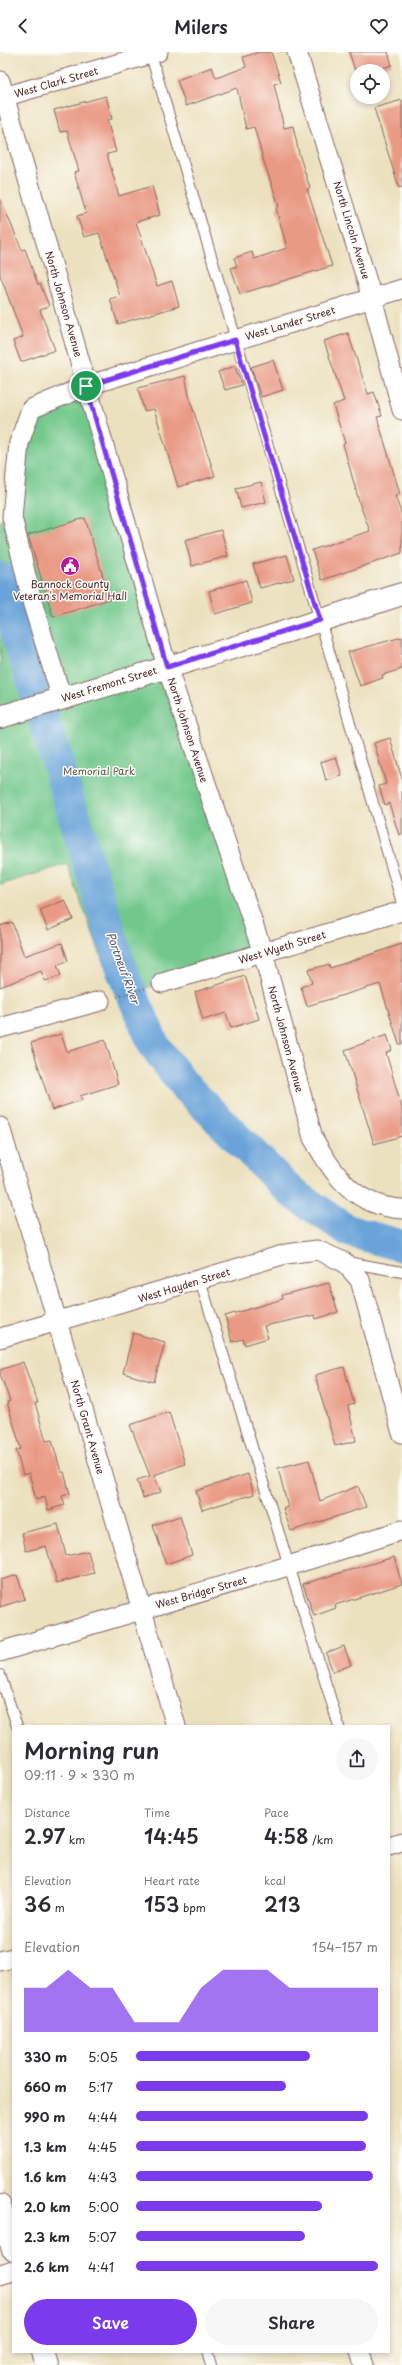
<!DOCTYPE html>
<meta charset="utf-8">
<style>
:root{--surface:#fff;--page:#f7f7f7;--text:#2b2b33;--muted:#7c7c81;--accent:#7c3aed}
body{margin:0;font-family:"Playpen Sans",sans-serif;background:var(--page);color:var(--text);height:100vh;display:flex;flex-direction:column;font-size:15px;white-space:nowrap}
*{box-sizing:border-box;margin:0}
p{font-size:13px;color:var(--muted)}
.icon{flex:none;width:22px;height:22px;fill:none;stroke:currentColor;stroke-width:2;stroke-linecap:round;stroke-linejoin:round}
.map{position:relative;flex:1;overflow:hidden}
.drawer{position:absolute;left:12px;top:1673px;width:378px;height:628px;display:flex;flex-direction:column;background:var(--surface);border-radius:0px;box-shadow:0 2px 6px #0003}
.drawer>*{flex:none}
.tools{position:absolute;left:350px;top:12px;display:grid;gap:8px}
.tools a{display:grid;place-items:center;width:40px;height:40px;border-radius:50%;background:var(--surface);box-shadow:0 2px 6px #0003;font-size:20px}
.pin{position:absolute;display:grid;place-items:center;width:34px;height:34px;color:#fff;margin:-17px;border:2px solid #fff;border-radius:50%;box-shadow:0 1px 4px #0007}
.round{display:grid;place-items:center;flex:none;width:42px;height:42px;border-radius:21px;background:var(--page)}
.overview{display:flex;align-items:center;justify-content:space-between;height:68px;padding:0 12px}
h1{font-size:22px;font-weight:600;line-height:30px}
.stats{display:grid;grid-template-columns:repeat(3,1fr);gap:6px;height:68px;padding:4px 12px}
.stats div{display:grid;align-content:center}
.stats b{font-size:20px;font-weight:600}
.stats small{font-size:11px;font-weight:400}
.stats p{font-size:11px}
.chart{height:112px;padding:8px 12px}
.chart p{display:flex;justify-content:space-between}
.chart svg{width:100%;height:72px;margin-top:4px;fill:var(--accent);opacity:.7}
.cta{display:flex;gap:8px;margin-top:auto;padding:8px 12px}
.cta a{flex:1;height:46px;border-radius:24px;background:var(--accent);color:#fff;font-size:16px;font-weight:600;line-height:46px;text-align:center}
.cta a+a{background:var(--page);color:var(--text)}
ul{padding:0 12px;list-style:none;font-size:13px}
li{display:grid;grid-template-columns:64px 48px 1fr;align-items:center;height:30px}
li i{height:10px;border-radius:5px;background:var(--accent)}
header{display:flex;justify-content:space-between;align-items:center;height:52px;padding:0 12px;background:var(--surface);font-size:18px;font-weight:600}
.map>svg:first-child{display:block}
</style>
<header><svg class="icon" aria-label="back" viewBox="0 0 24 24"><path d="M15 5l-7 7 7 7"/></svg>Milers<svg class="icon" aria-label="heart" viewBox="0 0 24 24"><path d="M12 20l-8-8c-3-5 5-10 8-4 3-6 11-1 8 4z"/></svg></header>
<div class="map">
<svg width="402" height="2313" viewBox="0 0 402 2313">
<rect width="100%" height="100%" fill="#fdfcf7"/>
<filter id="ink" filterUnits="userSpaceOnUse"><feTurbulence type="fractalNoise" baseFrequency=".025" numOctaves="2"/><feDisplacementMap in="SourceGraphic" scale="8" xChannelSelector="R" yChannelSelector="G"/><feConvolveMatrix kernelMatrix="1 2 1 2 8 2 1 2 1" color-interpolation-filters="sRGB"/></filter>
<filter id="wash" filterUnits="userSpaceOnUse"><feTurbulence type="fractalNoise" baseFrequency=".012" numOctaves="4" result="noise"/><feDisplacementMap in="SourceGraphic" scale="16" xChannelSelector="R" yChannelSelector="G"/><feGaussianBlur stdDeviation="0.9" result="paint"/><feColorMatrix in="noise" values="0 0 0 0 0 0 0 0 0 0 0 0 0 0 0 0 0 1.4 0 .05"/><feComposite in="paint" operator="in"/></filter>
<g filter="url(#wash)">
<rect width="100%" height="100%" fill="#ece1bf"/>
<!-- green -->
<path fill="#72c88c" stroke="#5e745c" d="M86,334L263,901L116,945L67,812L0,833V468L12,465L31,357Z"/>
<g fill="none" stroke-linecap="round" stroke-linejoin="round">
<!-- river -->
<path stroke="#69a3d9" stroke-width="32" d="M0,526L122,919L154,993L183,1032L291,1140L349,1179L402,1194"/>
</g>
<g id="blocks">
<!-- building -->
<path fill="#e99a85" d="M259,0H271L281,30L274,32L284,76L293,74L299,102L310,136L307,137L332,214L240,242L231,216L237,214L234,206L252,200L254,207L287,196L276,156L279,154L264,110L254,75L246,77L237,36L186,54L177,28L212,15L216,26L246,15L243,5Z
M349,0H388L392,13L373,19H355Z
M106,44L112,67L107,68L116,100L107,102L119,144L152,134L160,163L136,170L157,234L172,229L179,254L118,272L110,247L120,244L99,181L84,185L77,164L86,161L74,120L79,119L67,79L60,80L54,58Z
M402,48V135L399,136L374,56Z
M0,146L22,198L25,197L38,233L40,232L49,254L40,258L55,298L21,310L13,289L23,285L0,223Z
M348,281L368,342L374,340L382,364L377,365L400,442L395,444L402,463V501L322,528L312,498L370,479L360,453L343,392L345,391L333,353L344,349L324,289Z
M273,308L283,338L261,345L251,315Z
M235,314L242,333L225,338L218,320Z
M185,324L190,348L215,424L178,435L154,357L144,359L138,336Z
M261,430L266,450L241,456L236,436Z
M85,466L110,547L53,565L28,483Z
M221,478L228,504L192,514L185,488Z
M287,503L294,527L260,536L253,512Z
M246,528L252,551L215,562L209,539Z
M402,585V617L382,623L383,626L360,634L348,600Z
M390,686L402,727V782L399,783L389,751L385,753L379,734L386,732L374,691Z
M336,705L342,724L326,729L321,710Z
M65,848L73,867L48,878L40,858Z
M12,870L24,904L62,891L68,909L57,913L61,924L45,929L41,919L0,935V874Z
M402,892V992H399L380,932L307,954L301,935L312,931L308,918L329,912L330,916Z
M245,924L259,967L231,976L226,961L203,968L195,940Z
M61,982L67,1000L105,988L118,1032L80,1044L82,1048L52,1058L31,991Z
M387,983L392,998L386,1001L402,1056V1084L374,1092L345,998Z
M329,1231L338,1260L316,1267L315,1263L264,1274L268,1286L245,1293L243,1287L232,1290L225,1264L283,1247L282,1243Z
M133,1281L165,1290L154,1330L123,1321Z
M23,1310L38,1351H35L46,1389L52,1388L61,1420H64L70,1442L62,1444L65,1453L48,1458L45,1445L36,1448L29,1421L23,1423L16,1398L21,1397L7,1350L10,1349L0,1322V1318Z
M344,1315L354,1352L348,1354L356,1389L335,1394L315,1323Z
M169,1360L185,1412L154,1423L161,1440L143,1446L137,1428L150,1424L130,1373Z
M309,1408L320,1449L358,1434L366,1455L291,1479L283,1456L288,1455L278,1416Z
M248,1422L254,1442L202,1458L196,1439Z
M180,1464L192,1503L166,1512L153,1473Z
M58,1472L66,1504L88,1499L94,1521L57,1531L46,1494L26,1499L22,1481Z
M394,1505L402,1532L335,1553L336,1556L314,1564L303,1532Z
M17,1523L25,1547L0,1555V1528Z
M344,1594L351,1613L333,1620L326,1601Z"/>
</g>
</g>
<g filter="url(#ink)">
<use href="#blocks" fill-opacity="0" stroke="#83635f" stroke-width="1"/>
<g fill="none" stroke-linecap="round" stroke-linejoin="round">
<!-- service casing -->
<g stroke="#83635f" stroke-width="12">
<path id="service" d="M150,0L320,568L402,851
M347,1210L402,1220
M200,1228L339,1674
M0,1623L17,1674
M207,2300L211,2313"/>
</g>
<!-- minor casing -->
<g stroke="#83635f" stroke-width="21">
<path id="minor" d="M297,0L372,246L402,358
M0,29L167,615L263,901L313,1086C334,1124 355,1154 402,1157
M0,46L158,0
M62,647L33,553L12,465L19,391L31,357L86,334L402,237
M162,931L402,859
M0,976L100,949
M0,1075L176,1674
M0,1286L286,1202L317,1198L344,1210L360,1228L402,1381
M0,1600C134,1559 269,1522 402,1478
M389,1794L402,1790
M0,1909L13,1906
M0,2223L13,2219
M360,2300L364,2313"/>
</g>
<!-- tertiary casing -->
<g stroke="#83635f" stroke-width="24">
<path id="tertiary" d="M0,665L266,586L402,542
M0,2154L13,2198
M43,2300L47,2313"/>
</g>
<!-- path -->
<path stroke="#83635f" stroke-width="2.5" stroke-dasharray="1 3" stroke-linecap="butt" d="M117,945L146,936"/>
<!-- service -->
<use href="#service" stroke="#fff" stroke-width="10"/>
<!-- minor -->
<use href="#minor" stroke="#fff" stroke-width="19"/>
<!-- tertiary -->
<use href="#tertiary" stroke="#fff" stroke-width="22"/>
</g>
</g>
<g fill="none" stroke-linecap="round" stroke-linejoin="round" filter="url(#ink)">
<!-- route casing -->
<g stroke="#fff" stroke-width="8">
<path id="route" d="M235,288L320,568L167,615L86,334Z"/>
</g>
<!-- route -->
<use href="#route" stroke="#7c3aed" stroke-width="5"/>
</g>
<!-- icons -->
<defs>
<g id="civic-disc" transform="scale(1)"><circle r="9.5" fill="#b5179e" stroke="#fdfcf7"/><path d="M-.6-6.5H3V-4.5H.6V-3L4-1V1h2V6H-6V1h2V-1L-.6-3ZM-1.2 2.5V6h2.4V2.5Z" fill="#fff"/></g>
</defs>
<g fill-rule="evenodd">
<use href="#civic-disc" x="70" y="514"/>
</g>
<g text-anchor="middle" stroke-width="3" stroke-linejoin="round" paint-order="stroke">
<!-- street labels -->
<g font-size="10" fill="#4a1f2b" stroke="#fdfcf7">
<text transform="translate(56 30) rotate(-16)" y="4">West Clark Street</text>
<text transform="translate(352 178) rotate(73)" y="4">North Lincoln Avenue</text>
<text transform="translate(64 252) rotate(74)" y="4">North Johnson Avenue</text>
<text transform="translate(290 271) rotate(-17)" y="4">West Lander Street</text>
<text transform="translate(109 632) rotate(-17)" y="4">West Fremont Street</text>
<text transform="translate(188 678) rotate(72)" y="4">North Johnson Avenue</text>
<text transform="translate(282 895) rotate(-17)" y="4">West Wyeth Street</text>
<text transform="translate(286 987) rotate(75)" y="4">North Johnson Avenue</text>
<text transform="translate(184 1233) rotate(-17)" y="4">West Hayden Street</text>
<text transform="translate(88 1375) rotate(74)" y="4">North Grant Avenue</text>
<text transform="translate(201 1540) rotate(-16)" y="4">West Bridger Street</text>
</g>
<!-- poi labels -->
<g font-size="10" fill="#4a1f2b" stroke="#fdfcf7">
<text x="70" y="536">Bannock County<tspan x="70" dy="12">Veteran's Memorial Hall</tspan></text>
</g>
<!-- park labels -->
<g font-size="10" fill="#585a4d" stroke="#fdfcf7">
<text x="99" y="723">Memorial Park</text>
</g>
<!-- water labels -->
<g font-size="11" font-style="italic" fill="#565471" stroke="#fdfcf7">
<text transform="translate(123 916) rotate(70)" y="4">Portneuf River</text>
</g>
</g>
</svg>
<div class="tools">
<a><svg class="icon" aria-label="locate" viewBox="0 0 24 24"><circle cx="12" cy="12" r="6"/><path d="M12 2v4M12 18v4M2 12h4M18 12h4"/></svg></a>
</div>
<div class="pin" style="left:86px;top:334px;background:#1e9e55"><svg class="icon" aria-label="arrive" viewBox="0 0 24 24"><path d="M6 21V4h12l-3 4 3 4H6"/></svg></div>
<section class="drawer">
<div class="overview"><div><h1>Morning run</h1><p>09:11 · 9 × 330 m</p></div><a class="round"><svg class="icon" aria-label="share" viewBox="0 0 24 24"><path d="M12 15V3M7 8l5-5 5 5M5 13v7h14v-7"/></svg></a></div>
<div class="stats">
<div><p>Distance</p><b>2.97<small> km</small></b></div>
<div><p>Time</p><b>14:45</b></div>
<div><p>Pace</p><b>4:58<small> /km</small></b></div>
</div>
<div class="stats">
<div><p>Elevation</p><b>36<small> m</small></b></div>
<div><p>Heart rate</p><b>153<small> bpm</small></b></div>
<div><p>kcal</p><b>213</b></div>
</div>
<div class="chart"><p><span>Elevation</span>154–157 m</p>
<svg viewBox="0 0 160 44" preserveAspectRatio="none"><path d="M0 44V17L10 17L20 6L30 17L40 17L50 38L60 38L70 38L80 17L90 6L100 6L110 6L120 17L130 17L140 17L150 17L160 17V44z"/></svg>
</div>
<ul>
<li><b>330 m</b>5:05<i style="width:72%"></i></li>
<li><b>660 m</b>5:17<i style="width:62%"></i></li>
<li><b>990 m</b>4:44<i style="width:96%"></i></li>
<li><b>1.3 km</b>4:45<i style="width:95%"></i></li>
<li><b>1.6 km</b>4:43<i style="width:98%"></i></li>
<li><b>2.0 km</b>5:00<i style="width:77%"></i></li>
<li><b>2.3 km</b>5:07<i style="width:70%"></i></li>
<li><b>2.6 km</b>4:41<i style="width:100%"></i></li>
</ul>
<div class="cta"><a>Save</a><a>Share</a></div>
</section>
</div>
